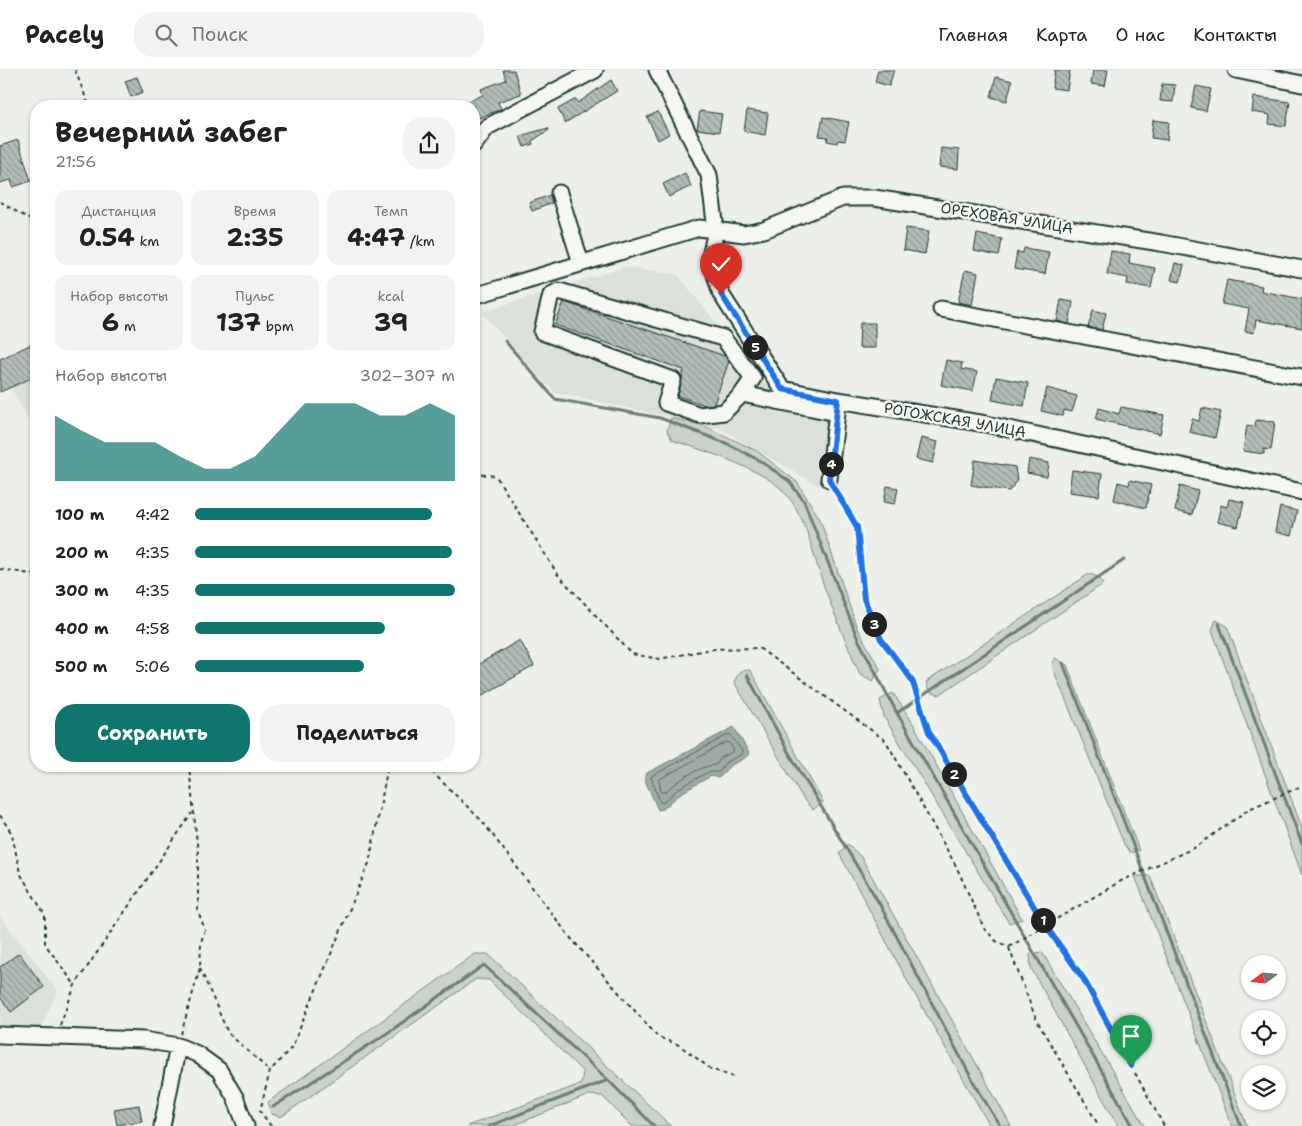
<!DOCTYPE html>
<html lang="ru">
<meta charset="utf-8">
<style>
:root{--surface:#fff;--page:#f2f2f2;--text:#222;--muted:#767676;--line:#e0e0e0;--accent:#0f766e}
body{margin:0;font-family:"Shantell Sans",sans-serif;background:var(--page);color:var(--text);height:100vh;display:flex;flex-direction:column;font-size:19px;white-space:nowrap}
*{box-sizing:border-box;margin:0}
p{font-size:16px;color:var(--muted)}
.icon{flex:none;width:28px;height:28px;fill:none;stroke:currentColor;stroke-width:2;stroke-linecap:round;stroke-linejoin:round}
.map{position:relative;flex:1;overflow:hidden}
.sheet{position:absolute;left:30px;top:30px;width:450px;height:672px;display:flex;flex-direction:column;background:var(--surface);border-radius:20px;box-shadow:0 1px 4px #0004}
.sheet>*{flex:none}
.needle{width:32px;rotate:254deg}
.tools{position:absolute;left:1241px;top:885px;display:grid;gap:10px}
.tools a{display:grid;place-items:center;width:45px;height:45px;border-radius:50%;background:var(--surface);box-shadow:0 1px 4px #0004;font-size:25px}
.pin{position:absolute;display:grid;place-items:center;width:42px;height:42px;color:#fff;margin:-51px -21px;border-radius:50% 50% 50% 0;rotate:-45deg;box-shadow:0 0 5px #0007}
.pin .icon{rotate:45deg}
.km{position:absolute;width:25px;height:25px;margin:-12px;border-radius:50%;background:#222;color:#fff;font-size:14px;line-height:25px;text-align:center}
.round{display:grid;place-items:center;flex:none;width:52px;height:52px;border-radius:20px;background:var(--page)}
.headline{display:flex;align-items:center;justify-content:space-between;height:85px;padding:0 25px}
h1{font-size:28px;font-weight:700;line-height:38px}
.metrics{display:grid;grid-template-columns:repeat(3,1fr);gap:8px;height:85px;padding:5px 25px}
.metrics div{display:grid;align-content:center;border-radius:12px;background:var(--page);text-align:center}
.metrics b{font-size:25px;font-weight:700}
.metrics small{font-size:14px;font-weight:400}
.metrics p{font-size:14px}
.chart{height:140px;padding:10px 25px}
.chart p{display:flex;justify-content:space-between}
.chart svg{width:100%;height:90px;margin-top:5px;fill:var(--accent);opacity:.7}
.action{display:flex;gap:10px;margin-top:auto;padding:10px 25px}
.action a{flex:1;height:58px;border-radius:20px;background:var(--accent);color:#fff;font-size:20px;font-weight:700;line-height:58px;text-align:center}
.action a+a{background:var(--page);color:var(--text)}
ul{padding:0 25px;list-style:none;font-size:16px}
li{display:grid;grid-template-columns:80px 60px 1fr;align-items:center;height:38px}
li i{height:12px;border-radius:6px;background:var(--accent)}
header{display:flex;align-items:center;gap:30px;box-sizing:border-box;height:70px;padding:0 25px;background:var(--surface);border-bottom:1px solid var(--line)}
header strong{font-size:24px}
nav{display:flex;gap:28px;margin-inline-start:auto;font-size:18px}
.search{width:350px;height:45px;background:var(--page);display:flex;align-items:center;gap:12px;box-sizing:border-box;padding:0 18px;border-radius:20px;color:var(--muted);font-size:19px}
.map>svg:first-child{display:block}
</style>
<header>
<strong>Pacely</strong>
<div class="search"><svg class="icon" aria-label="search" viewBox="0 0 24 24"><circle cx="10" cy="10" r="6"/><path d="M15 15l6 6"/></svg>Поиск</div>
<nav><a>Главная</a><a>Карта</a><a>О нас</a><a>Контакты</a></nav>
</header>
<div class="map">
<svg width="1302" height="1056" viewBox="0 0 1302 1056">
<defs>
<pattern id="building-back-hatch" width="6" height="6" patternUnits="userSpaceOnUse" patternTransform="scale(1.25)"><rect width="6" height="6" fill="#b4bdb8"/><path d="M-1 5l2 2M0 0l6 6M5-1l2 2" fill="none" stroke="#929b96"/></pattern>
</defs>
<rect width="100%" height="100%" fill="#edefea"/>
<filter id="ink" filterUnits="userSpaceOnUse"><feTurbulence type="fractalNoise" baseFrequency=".02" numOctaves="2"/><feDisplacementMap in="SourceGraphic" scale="10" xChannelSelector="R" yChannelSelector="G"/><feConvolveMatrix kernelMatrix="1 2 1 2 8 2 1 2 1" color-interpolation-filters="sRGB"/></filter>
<g filter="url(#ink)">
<!-- built -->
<path fill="#dce0db" d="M625,197L677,204L775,326L832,342L819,416L719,358L554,322L481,242Z
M36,306V346L28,350L11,317Z
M0,846L58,921L41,957L0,956Z"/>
<!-- green -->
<path fill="#cbd2cc" stroke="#758880" d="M671,348L705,356L757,381L797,412L820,449L857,558L880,599L873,611L860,604C847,575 835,546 824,516C812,484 807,442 779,417C756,397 702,380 672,370L667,361Z
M1089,504L1099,507L1103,514L939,625L929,622L926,612Z
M1216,550L1227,556L1302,758V805L1212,560Z
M1055,588L1067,595L1139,780L1130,783L1124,774L1052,596Z
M750,600L823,732L813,740L804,730L734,612L740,601Z
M893,623L911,650L1022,849L1009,853L884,647L880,630Z
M848,774L861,787L1011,1056H990L908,912L839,783Z
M1135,806H1150L1247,1056H1232Z
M1042,882L1145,1056H1118L1031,898L1030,884Z
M475,884H488L671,1056H632L602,1026L589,1025L512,1056H467L581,1014L583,1002L489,910L476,909L281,1047L272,1044L268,1032Z"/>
<!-- water -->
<path fill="#9faaa4" stroke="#6c7e77" d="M734,657L749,683C745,691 736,691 729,697C724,700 724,705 718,708L711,706L681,723L663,739L658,740L644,708L647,703Z"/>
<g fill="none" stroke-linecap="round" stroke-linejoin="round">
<!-- shore -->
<path stroke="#526961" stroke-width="1" d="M730,664L742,681V684L725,693L719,702H708L678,719L663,733L660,732L651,707Z
M727,672L730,673L734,681L721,688L716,695C698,696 678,711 665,722H661L659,710Z"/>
<!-- stream -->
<path stroke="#6c7e77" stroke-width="3" d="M505,271L555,329L660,348L728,374L762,392L789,411L804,431L857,567L897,643L1133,1056
M1219,554L1302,774
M1063,593L1241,1056
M747,605L789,683L879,833L973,1011L1000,1056
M897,643L1124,490
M273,1037L386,964L484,895L608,1010L654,1056
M489,1056L608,1010"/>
</g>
<!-- building -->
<path fill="url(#building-back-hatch)" stroke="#1f3d34" d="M503,0H514L521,24L498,32L501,39L474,50V36H457L483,25L481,19L506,10Z
M878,0H894L889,16L875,12Z
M1055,0H1070L1067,20L1052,18Z
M1093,0H1108L1105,16L1091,14Z
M137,7L143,22L131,27L125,11Z
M996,7L1012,11L1007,31L991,27Z
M611,10L617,21L565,53L558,39L576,29L578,33Z
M1162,14L1175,15L1173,32L1160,31Z
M1196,16L1211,19L1206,41L1191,38Z
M1254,27L1290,32L1286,56L1269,54L1270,45L1252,42Z
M747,40L768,43L765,65L744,61Z
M700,41L722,44L719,62L697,59Z
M658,42L669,64L658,70L647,47Z
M823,47L849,52L845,71L838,70L837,73L827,71L828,67L819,66Z
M1153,50L1169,52L1167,70L1151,68Z
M548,58L549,60L532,71L533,74L524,77L520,66Z
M18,70L31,111L13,117L11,110L0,113V76Z
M941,78L959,80L958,99L939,97Z
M685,103L691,116L669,127L663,114Z
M550,125L552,133L532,141L529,133Z
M906,158L929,161L925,184L903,180Z
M977,164L1002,169L999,186L974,181Z
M1024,178L1049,182L1045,204L1014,199L1017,182L1023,183Z
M1111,181L1130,184L1129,193L1155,198L1151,218L1127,214L1128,208L1107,204Z
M1175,193L1184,195L1180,212L1171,210Z
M965,200L978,203L972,235L958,232Z
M1227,210L1262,216L1261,221L1302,229V258L1256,250L1254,263L1245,261L1249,239L1222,234Z
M1061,230L1073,232L1069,254L1057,251Z
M564,232L725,286L729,291L714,334L705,335L678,326L684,300L555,255Z
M1093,240L1106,243L1102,260L1088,257Z
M860,253H875V278H859Z
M36,272V306L0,322V289Z
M946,290L962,293L961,299L977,302L973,321L941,315Z
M996,307L1028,313L1024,336L992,330Z
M1047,318L1077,326L1072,342L1064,340L1063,346L1041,341Z
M1121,337L1164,345L1160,364L1096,349L1099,338L1119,344Z
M1202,338L1221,342L1215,368L1189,362L1192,349L1199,351Z
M1256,350L1275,352L1271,380L1264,379V384L1243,381L1247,355L1255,357Z
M921,368L938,372L933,393L916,389Z
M1029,389L1049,393L1047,407L1027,403Z
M975,390L1015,397L1017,411L1009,421L971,415Z
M1072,400L1102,404L1099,426L1069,422Z
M1130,410L1151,415L1146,438L1114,430L1118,412L1129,415Z
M887,416L898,418L895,434L884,432Z
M1180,416L1198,421L1192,445L1175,441Z
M1229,429L1244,432L1238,457L1217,452L1221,435L1227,437Z
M1280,437L1297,441L1291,466L1275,462Z
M520,570L534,596L474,630V597Z
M19,883L44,917L11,942L0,927V897Z
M139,1035L142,1051L117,1055L114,1039Z"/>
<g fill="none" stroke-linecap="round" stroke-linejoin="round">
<!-- minor casing -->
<g stroke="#1f3d34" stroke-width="19">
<path id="minor" d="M657,0L709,105L716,160L710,188L721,224L782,319L838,330L986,354L1302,422
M1236,0L1302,14
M474,75L487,57L595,0
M559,123L581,193
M474,226L699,158L744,164L764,160L843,128H874L1161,173L1302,199
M941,239L1302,307
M742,324L753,308L723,268L559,221L551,225L542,262L673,310L666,333L700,345L724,342L742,324L837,343
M829,409L838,334
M0,965L144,970L178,976L197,984L219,1000L235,1027L246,1056
M162,1056L178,976"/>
</g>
<!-- path -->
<path stroke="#1f3d34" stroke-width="2" stroke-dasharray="4 4" stroke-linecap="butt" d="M75,0L89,36
M0,132L36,153
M474,404L496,406L558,505L632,584L659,589L712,579L759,578L886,671L956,796L984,858L996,871L1009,877L1121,811L1196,777L1249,739L1302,716
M835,420L857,457L863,529L881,569L912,610L929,662L1045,855L1083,908L1164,1056
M0,499L36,505
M426,696L482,751L569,866L658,967L679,975L711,999L737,1008
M0,745L12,764L20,803L45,845V874L75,915
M1009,878L1036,949L1099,1056
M200,898L228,963L270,1001
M60,955L75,915L192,743
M181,964L200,898L201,872L205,860L198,841V783L189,696
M271,1056L260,1041L270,1001L292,977L369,793L388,696"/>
<!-- minor -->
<use href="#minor" stroke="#f6f6f2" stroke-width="15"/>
</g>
</g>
<g fill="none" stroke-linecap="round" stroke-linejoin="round" filter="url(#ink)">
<!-- route casing -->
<g stroke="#fff" stroke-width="10">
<path id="route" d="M721,224L782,319L838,330L829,409L857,457L864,529L881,569L912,610L929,662L1045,855L1083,908L1131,996"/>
</g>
<!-- route -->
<use href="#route" stroke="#1a73e8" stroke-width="6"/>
</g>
<g text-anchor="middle" stroke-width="5" stroke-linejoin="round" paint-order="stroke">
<!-- street labels -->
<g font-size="15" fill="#1f3d34" stroke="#f6f6f2">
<text transform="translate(1007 148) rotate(9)" y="5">ОРЕХОВАЯ УЛИЦА</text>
<text transform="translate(955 350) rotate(10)" y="5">РОГОЖСКАЯ УЛИЦА</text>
</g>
</g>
</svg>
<div class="tools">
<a><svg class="needle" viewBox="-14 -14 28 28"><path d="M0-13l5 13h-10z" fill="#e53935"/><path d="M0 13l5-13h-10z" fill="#767676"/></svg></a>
<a><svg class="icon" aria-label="locate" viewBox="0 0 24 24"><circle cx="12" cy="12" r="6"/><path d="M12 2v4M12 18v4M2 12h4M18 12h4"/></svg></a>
<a><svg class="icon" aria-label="layers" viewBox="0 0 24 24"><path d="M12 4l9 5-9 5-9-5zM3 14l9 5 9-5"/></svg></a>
</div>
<div class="pin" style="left:1131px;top:996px;background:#1e9e55"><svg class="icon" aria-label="arrive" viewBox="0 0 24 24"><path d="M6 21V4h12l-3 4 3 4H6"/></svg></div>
<div class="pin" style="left:721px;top:224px;background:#d93025"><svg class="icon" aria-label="check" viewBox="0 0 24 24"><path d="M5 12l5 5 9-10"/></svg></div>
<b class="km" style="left:1043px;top:850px">1</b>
<b class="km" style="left:954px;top:704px">2</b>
<b class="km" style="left:874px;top:554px">3</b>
<b class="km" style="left:831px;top:394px">4</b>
<b class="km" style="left:755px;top:277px">5</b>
<section class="sheet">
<div class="headline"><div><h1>Вечерний забег</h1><p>21:56</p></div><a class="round"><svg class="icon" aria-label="share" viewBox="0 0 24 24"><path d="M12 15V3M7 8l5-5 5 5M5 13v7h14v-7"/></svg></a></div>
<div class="metrics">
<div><p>Дистанция</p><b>0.54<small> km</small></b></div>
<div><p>Время</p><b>2:35</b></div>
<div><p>Темп</p><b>4:47<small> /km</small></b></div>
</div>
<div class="metrics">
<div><p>Набор высоты</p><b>6<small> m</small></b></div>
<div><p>Пульс</p><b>137<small> bpm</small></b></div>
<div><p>kcal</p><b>39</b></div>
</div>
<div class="chart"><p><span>Набор высоты</span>302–307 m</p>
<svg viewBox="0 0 160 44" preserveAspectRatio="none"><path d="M0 44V12L10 19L20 25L30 25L40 25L50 32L60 38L70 38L80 32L90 19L100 6L110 6L120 6L130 12L140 12L150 6L160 12V44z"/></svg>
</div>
<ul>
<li><b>100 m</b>4:42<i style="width:91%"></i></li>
<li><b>200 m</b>4:35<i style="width:99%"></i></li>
<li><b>300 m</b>4:35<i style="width:100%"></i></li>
<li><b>400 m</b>4:58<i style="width:73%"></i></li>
<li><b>500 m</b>5:06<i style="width:65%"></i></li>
</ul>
<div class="action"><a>Сохранить</a><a>Поделиться</a></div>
</section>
</div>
